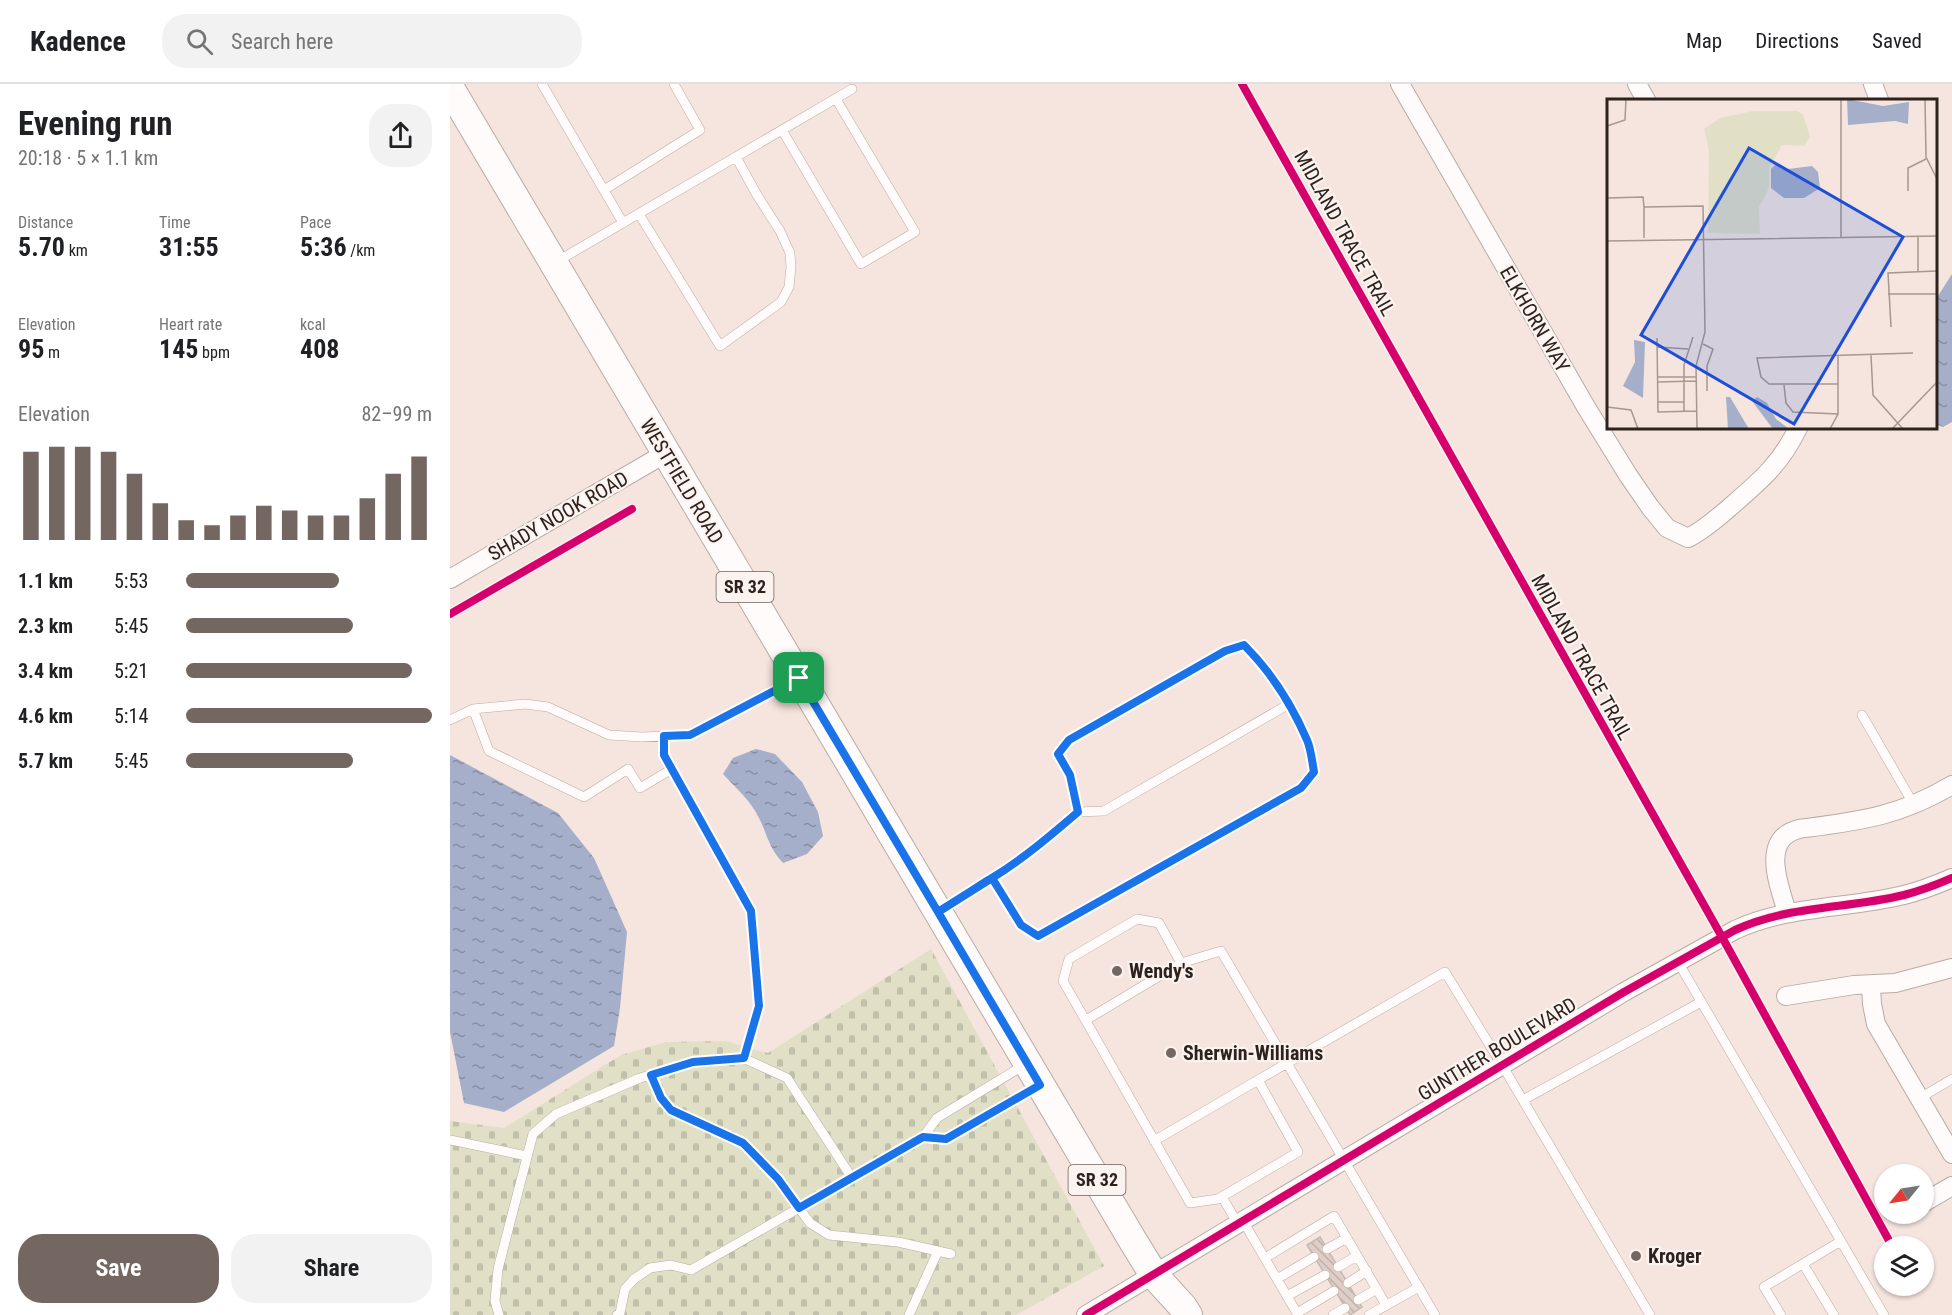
<!DOCTYPE html>
<meta charset="utf-8">
<style>
:root{--surface:#fff;--page:#f2f2f2;--text:#202124;--muted:#757577;--line:#e0e0e0;--accent:#746660}
body{margin:0;font-family:"Roboto Condensed",sans-serif;background:var(--page);color:var(--text);height:100vh;display:flex;flex-direction:column;font-size:22px;white-space:nowrap}
*{box-sizing:border-box;margin:0}
p{font-size:20px;color:var(--muted)}
.icon{flex:none;width:33px;height:33px;fill:none;stroke:currentColor;stroke-width:2;stroke-linecap:round;stroke-linejoin:round}
.map{position:relative;flex:1;overflow:hidden}
.panel{display:flex;flex-direction:column;background:var(--surface);width:450px}
.panel>*{flex:none}
.needle{width:39px;rotate:240deg}
.tools{position:absolute;left:1424px;top:1080px;display:grid;gap:12px}
.tools a{display:grid;place-items:center;width:60px;height:60px;border-radius:50%;background:var(--surface);box-shadow:0 2px 4px #0004;font-size:30px}
.pin{position:absolute;display:grid;place-items:center;width:51px;height:51px;color:#fff;margin:-26px;border-radius:12px;box-shadow:0 3px 9px #0006}
.round{display:grid;place-items:center;flex:none;width:63px;height:63px;border-radius:24px;background:var(--page)}
.headline{display:flex;align-items:center;justify-content:space-between;height:102px;padding:0 18px}
h1{font-size:33px;font-weight:700;line-height:45px}
.figures{display:grid;grid-template-columns:repeat(3,1fr);gap:9px;height:102px;padding:6px 18px}
.figures div{display:grid;align-content:center}
.figures b{font-size:26px;font-weight:700}
.figures small{font-size:16px;font-weight:400}
.figures p{font-size:16px}
.chart{height:168px;padding:12px 18px}
.chart p{display:flex;justify-content:space-between}
.chart svg{width:100%;height:108px;margin-top:6px;stroke:var(--accent);stroke-width:6}
.button{display:flex;gap:12px;margin-top:auto;padding:12px 18px}
.button a{flex:1;height:69px;border-radius:24px;background:var(--accent);color:#fff;font-size:24px;font-weight:700;line-height:69px;text-align:center}
.button a+a{background:var(--page);color:var(--text)}
ul{padding:0 18px;list-style:none;font-size:20px}
li{display:grid;grid-template-columns:96px 72px 1fr;align-items:center;height:45px}
li i{height:15px;border-radius:8px;background:var(--accent)}
header{display:flex;align-items:center;gap:36px;box-sizing:border-box;height:84px;padding:0 30px;background:var(--surface);border-bottom:2px solid var(--line)}
header strong{font-size:28px}
nav{display:flex;gap:33px;margin-inline-start:auto;font-size:21px}
.search{width:420px;height:54px;background:var(--page);display:flex;align-items:center;gap:15px;box-sizing:border-box;padding:0 21px;border-radius:24px;color:var(--muted);font-size:22px}
main{display:flex;flex:1;min-height:0}
.map>svg:first-child{display:block}
</style>
<header>
<strong>Kadence</strong>
<div class="search"><svg class="icon" aria-label="search" viewBox="0 0 24 24"><circle cx="10" cy="10" r="6"/><path d="M15 15l6 6"/></svg>Search here</div>
<nav><a>Map</a><a>Directions</a><a>Saved</a></nav>
</header>
<main>
<section class="panel">
<div class="headline"><div><h1>Evening run</h1><p>20:18 · 5 × 1.1 km</p></div><a class="round"><svg class="icon" aria-label="share" viewBox="0 0 24 24"><path d="M12 15V3M7 8l5-5 5 5M5 13v7h14v-7"/></svg></a></div>
<div class="figures">
<div><p>Distance</p><b>5.70<small> km</small></b></div>
<div><p>Time</p><b>31:55</b></div>
<div><p>Pace</p><b>5:36<small> /km</small></b></div>
</div>
<div class="figures">
<div><p>Elevation</p><b>95<small> m</small></b></div>
<div><p>Heart rate</p><b>145<small> bpm</small></b></div>
<div><p>kcal</p><b>408</b></div>
</div>
<div class="chart"><p><span>Elevation</span>82–99 m</p>
<svg viewBox="0 0 160 44" preserveAspectRatio="none"><path d="M5 44V8M15 44V6M25 44V6M35 44V8M45 44V17M55 44V29M65 44V36M75 44V38M85 44V34M95 44V30M105 44V32M115 44V34M125 44V34M135 44V27M145 44V17M155 44V10"/></svg>
</div>
<ul>
<li><b>1.1 km</b>5:53<i style="width:62%"></i></li>
<li><b>2.3 km</b>5:45<i style="width:68%"></i></li>
<li><b>3.4 km</b>5:21<i style="width:92%"></i></li>
<li><b>4.6 km</b>5:14<i style="width:100%"></i></li>
<li><b>5.7 km</b>5:45<i style="width:68%"></i></li>
</ul>
<div class="button"><a>Save</a><a>Share</a></div>
</section>
<div class="map">
<svg width="1502" height="1231" viewBox="0 0 1502 1231">
<defs>
<pattern id="cemetery-stones" width="16" height="16" patternUnits="userSpaceOnUse" patternTransform="scale(1.5)"><rect width="16" height="16" fill="#e1e0c6"/><path d="M2 7V4a2 2 0 0 1 4 0v3zM10 15v-3a2 2 0 0 1 4 0v3z" fill="#c1c0aa"/></pattern>
<pattern id="water-ripples" width="26" height="14" patternUnits="userSpaceOnUse" patternTransform="scale(1.5)"><rect width="26" height="14" fill="#a5afca"/><path d="M2 4q2-2 4 0t4 0M15 11q2-2 4 0t4 0" fill="none" stroke="#878ea3"/></pattern>
<pattern id="building-back-hatch" width="6" height="6" patternUnits="userSpaceOnUse" patternTransform="scale(1.5)"><rect width="6" height="6" fill="#dfcec7"/><path d="M-1 5l2 2M0 0l6 6M5-1l2 2" fill="none" stroke="#c0b1aa"/></pattern>
</defs>
<rect width="100%" height="100%" fill="#f5e5de"/>
<!-- cemetery -->
<path fill="url(#cemetery-stones)" d="M481,865L654,1182L566,1231H0V1037L54,1044L171,971L216,958L275,957L318,969Z"/>
<!-- water -->
<path fill="url(#water-ripples)" d="M1502,190V338L1493,343L1486,340V215Z
M306,665L325,670L352,698L368,728L373,752L357,770L333,779C318,762 318,752 309,734C301,717 285,703 273,690L283,674Z
M0,671L108,729L144,774L177,848L170,924L164,962L54,1028L14,1019L0,948Z"/>
<!-- building -->
<path fill="url(#building-back-hatch)" stroke="#c6b8b3" stroke-width="1.5" d="M870,1153L912,1223L900,1231L857,1161Z"/>
<g fill="none" stroke-linecap="round" stroke-linejoin="round">
<!-- lane casing -->
<g stroke="#b8aba5" stroke-width="10">
<path id="lane" d="M92,0L173,139
M332,46L411,180L465,148L386,15
M154,106L250,46L224,0
M189,130L270,262L331,218L339,203L341,183L340,169L330,147L307,111L286,73
M106,178L402,5
M23,625L39,667L134,713L178,685L190,704L222,685
M1412,631L1464,721
M0,636L23,625L75,620L98,623L159,651L192,653L240,651L347,595
M214,652V671L301,827L309,922L293,974
M628,728L654,727L839,620
M490,826L542,794C573,776 601,752 628,728L620,691L608,670L619,656L775,567L794,561C821,588 842,621 857,655C861,665 862,677 864,688L851,704L588,852L571,841L542,794
M1228,878L1434,1231
M636,936L731,879
M201,991L211,1014L221,1026L293,1059L328,1095L360,1139L379,1151L448,1158L501,1170
M808,996L995,888L1052,981L1200,1231
M1470,1014L1502,995
M1073,1016L1251,918
M473,1053L496,1055L589,1002
M0,1056L77,1072
M704,1057L808,996L848,1068L768,1115L740,1119C698,1045 656,971 613,897L619,875L687,835L709,839L731,879L771,867L985,1231
M772,1113L788,1140
M793,1137L848,1231
M877,1165L897,1154
M815,1174L884,1132L936,1221
M1353,1180L1384,1231
M888,1183L907,1172
M827,1195L864,1173
M898,1199L917,1187
M837,1212L875,1191
M908,1216L927,1205
M847,1229L884,1207
M49,1231L45,1217L48,1185L83,1050L106,1030L190,994L243,978L293,974L337,994L402,1094
M167,1231L170,1229L175,1205L184,1195L200,1184L221,1181L241,1186L473,1053L487,1034L576,980
M459,1231L488,1167
M883,1231L895,1224
M919,1231L969,1203
M1331,1231L1314,1203L1391,1157"/>
</g>
<!-- street casing -->
<g stroke="#b8aba5" stroke-width="20">
<path id="street" d="M950,0L1136,323L1178,391L1200,423L1217,444L1238,454C1254,446 1266,435 1279,424C1310,397 1330,381 1348,344
M1187,0L1196,16
M1423,0L1429,16
M0,495L216,369
M1337,828C1329,801 1310,755 1349,745C1409,737 1448,733 1502,701
M1421,902L1422,920L1426,940L1502,1070
M1336,912L1404,901L1445,899L1502,884
M1473,1119L1502,1102
M636,1231L1174,908L1285,846C1339,821 1397,825 1454,811C1470,807 1486,801 1502,794"/>
</g>
<!-- primary casing -->
<g stroke="#b8aba5" stroke-width="30">
<path id="primary" d="M0,4L683,1157L704,1191L733,1223L738,1231"/>
</g>
<!-- lane -->
<use href="#lane" stroke="#fefbfa" stroke-width="9"/>
<!-- street -->
<use href="#street" stroke="#fefbfa" stroke-width="18"/>
<!-- primary -->
<use href="#primary" stroke="#fefbfa" stroke-width="28"/>
<!-- cycleway casing -->
<g stroke="#fbf3f0" stroke-width="11">
<path id="cycleway" d="M792,0L1272,853L1442,1162
M0,530L182,425
M636,1231L1174,908L1285,846C1339,821 1397,825 1454,811C1470,807 1486,801 1502,794"/>
</g>
<!-- cycleway -->
<use href="#cycleway" stroke="#d6006c" stroke-width="8"/>
</g>
<g fill="none" stroke-linecap="round" stroke-linejoin="round">
<!-- route casing -->
<g stroke="#fff" stroke-width="12">
<path id="route" d="M349,594L240,651L214,652V671L301,827L309,922L294,974L243,978L201,991L211,1014L221,1026L293,1059L328,1095L349,1124L473,1053L496,1055L590,1001L488,828L542,794C573,775 600,752 628,728L620,691L608,670L619,656L775,567L794,561C821,588 842,621 857,656C861,665 862,677 864,688L851,704L588,852L571,841L542,794L535,798L488,828L349,594"/>
</g>
<!-- route -->
<use href="#route" stroke="#1a73e8" stroke-width="8"/>
</g>
<!-- markers -->
<g fill="#746660" stroke="#fbf3f0" stroke-width="2">
<circle cx="667" cy="887" r="6"/>
<circle cx="721" cy="969" r="6"/>
<circle cx="1186" cy="1172" r="6"/>
</g>
<g text-anchor="middle" stroke-width="4.5" stroke-linejoin="round" paint-order="stroke">
<!-- shield labels -->
<g fill="#fbf3f0" stroke="#6c615c" stroke-width="1.5">
<rect x="266.5" y="488" width="57" height="30" rx="4.5"/>
<rect x="618.5" y="1081" width="57" height="30" rx="4.5"/>
</g>
<g font-size="18" font-weight="bold" fill="#2f221c">
<text x="295" y="509">SR 32</text>
<text x="647" y="1102">SR 32</text>
</g>
<!-- street labels -->
<g font-size="20" fill="#2f221c" stroke="#fbf3f0">
<text transform="translate(895 149) rotate(61)" y="7">MIDLAND TRACE TRAIL</text>
<text transform="translate(1085 235) rotate(60)" y="7">ELKHORN WAY</text>
<text transform="translate(232 397) rotate(59)" y="7">WESTFIELD ROAD</text>
<text transform="translate(108 432) rotate(-30)" y="7">SHADY NOOK ROAD</text>
<text transform="translate(1132 573) rotate(61)" y="7">MIDLAND TRACE TRAIL</text>
<text transform="translate(1047 965) rotate(-31)" y="7">GUNTHER BOULEVARD</text>
</g>
<!-- poi labels -->
<g font-size="20" font-weight="bold" fill="#2f221c" stroke="#fbf3f0" text-anchor="start">
<text x="679" y="894">Wendy's</text>
<text x="733" y="976">Sherwin-Williams</text>
<text x="1198" y="1179">Kroger</text>
</g>
</g>
<!-- overview -->
<g transform="translate(1157 15)">
<rect width="330" height="330" fill="#f5e5de"/>
<path d="M146,12H190L196,15L203,38L197,47L175,46L162,69V89L152,108L153,135L101,134L102,52L97,30L113,19Z" fill="#e1e0c6"/>
<path d="M240,0L276,7L302,3L301,25L288,22L241,26ZM168,66L181,70L205,67L211,73L213,89L197,99H177L164,89V70ZM27,241L38,243L36,299L16,287L28,263ZM119,298H123L142,330H121ZM150,298L160,304L169,320L182,330H166L145,302Z" fill="#a5afca"/>
<path fill="none" stroke="#a69790" stroke-width="1.5" d="M318,0L319,58L330,80M0,27L18,21L19,0M301,92V69L319,60M0,99L36,98L37,108M311,137V172M234,138V0M37,139V108L96,107L98,233L89,267L90,330M0,142L330,137M281,195H330M284,228L281,174L330,172M50,239L51,313L89,312M96,245L106,250L100,267V292M50,248L81,250M264,256L266,296L296,330M50,278H89M51,283L89,282M231,285H162L154,278L150,259L306,254M177,286L179,304L186,313L231,315M51,303H77M0,308L24,311L31,330M77,313V266L86,238M223,330L231,315V256M285,330L330,283"/>
<path fill="#1d4ed8" fill-opacity="0.15" stroke="#1d4ed8" stroke-width="3" d="M142,49L296,138L187,325L34,236Z"/>
<rect width="330" height="330" fill="none" stroke="#2f221c" stroke-width="3"/>
</g>
</svg>
<div class="tools">
<a><svg class="needle" viewBox="-14 -14 28 28"><path d="M0-13l5 13h-10z" fill="#e53935"/><path d="M0 13l5-13h-10z" fill="#757577"/></svg></a>
<a><svg class="icon" aria-label="layers" viewBox="0 0 24 24"><path d="M12 4l9 5-9 5-9-5zM3 14l9 5 9-5"/></svg></a>
</div>
<div class="pin" style="left:349px;top:594px;background:#1e9e55"><svg class="icon" aria-label="arrive" viewBox="0 0 24 24"><path d="M6 21V4h12l-3 4 3 4H6"/></svg></div>
</div>
</main>
